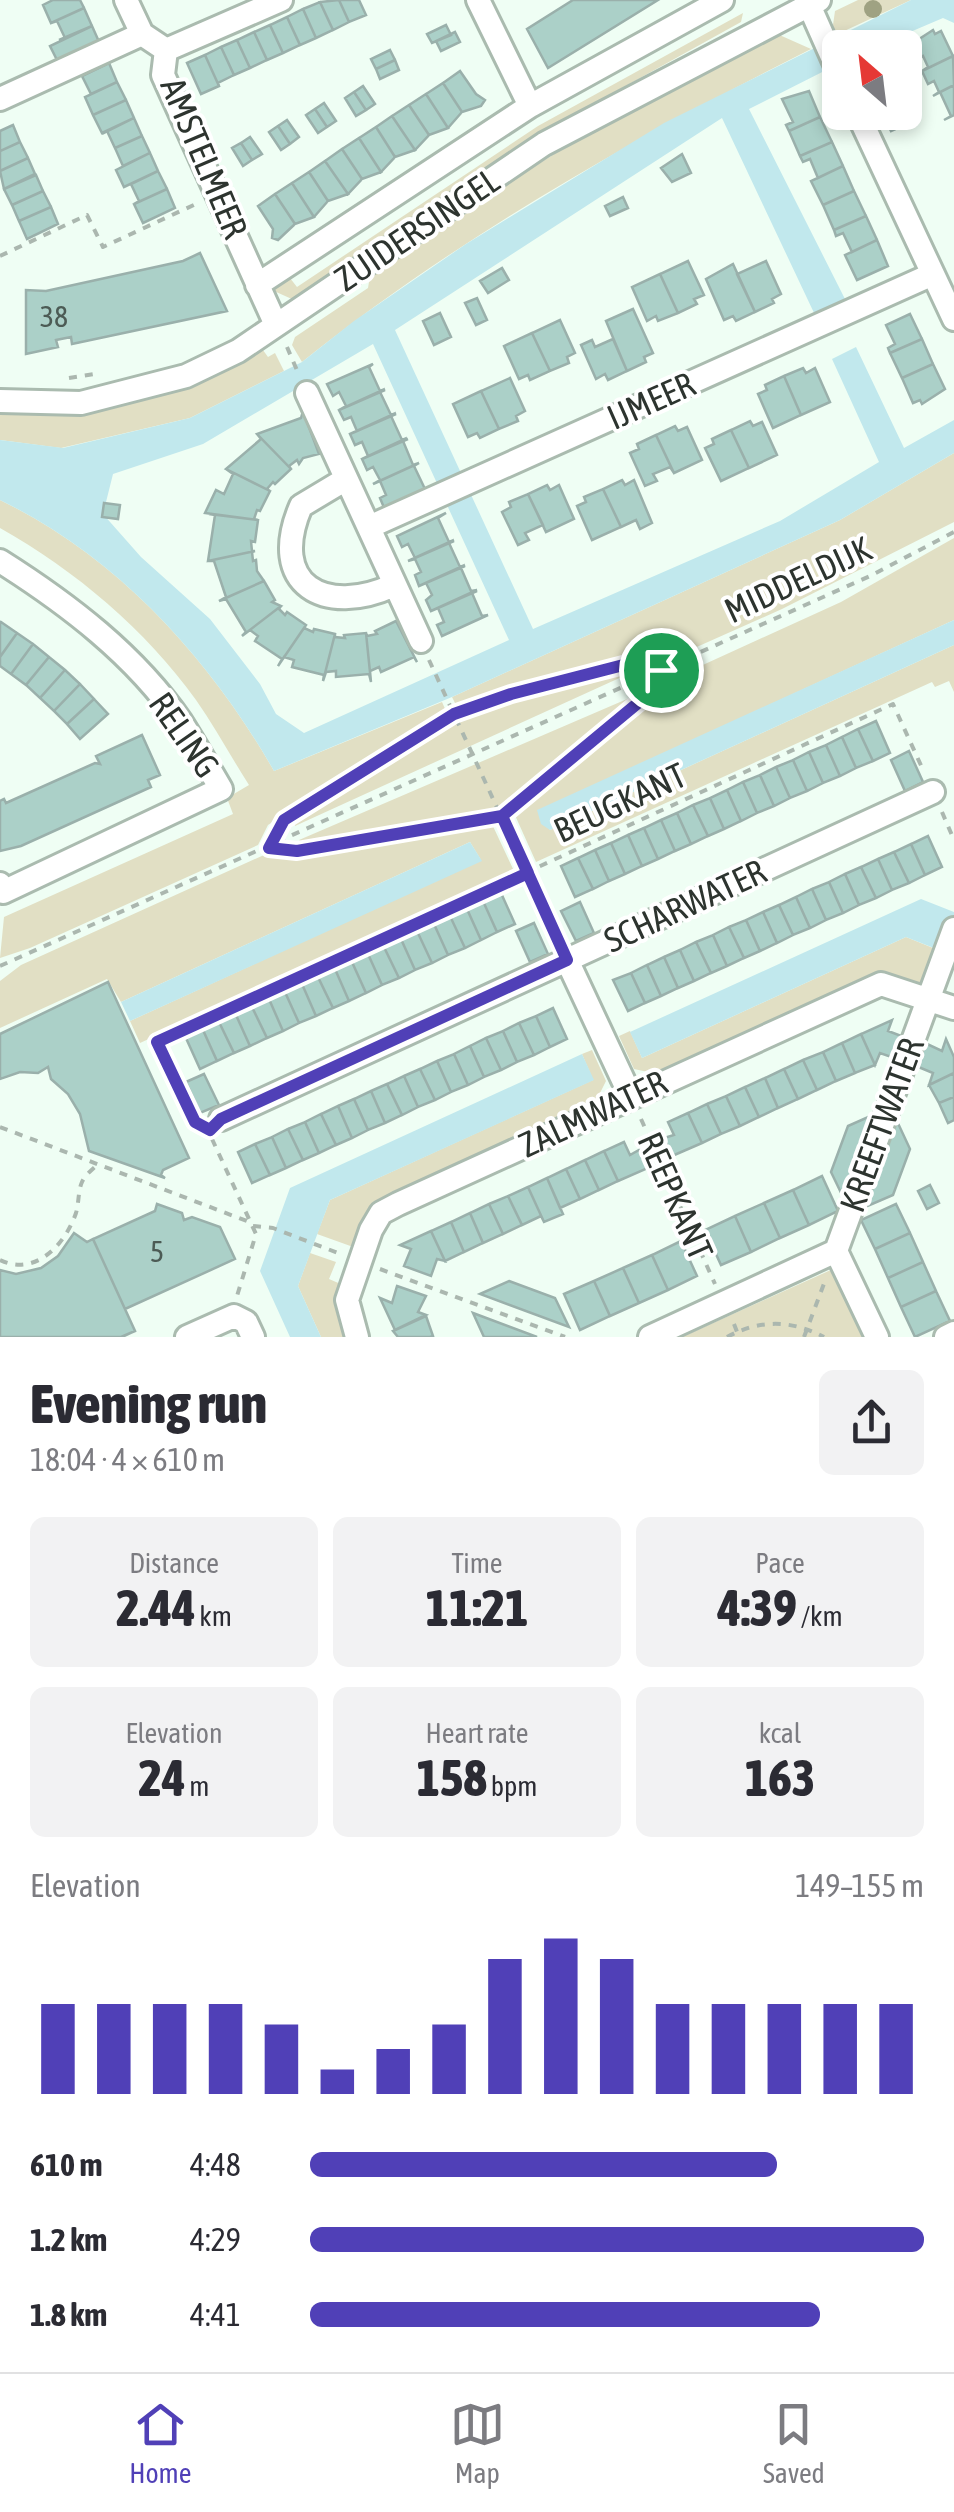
<!DOCTYPE html>
<meta charset="utf-8">
<style>
:root{--surface:#fff;--page:#f2f2f3;--text:#2b2b33;--muted:#7c7c81;--line:#e1e1e2;--accent:#5040b7}
body{margin:0;font-family:"Asap Condensed",sans-serif;background:var(--page);color:var(--text);height:100vh;display:flex;flex-direction:column;font-size:38px;white-space:nowrap}
*{box-sizing:border-box;margin:0}
p{font-size:32px;color:var(--muted)}
.icon{flex:none;width:55px;height:55px;fill:none;stroke:currentColor;stroke-width:2;stroke-linecap:round;stroke-linejoin:round}
.map{position:relative;height:1337px;overflow:hidden}
.side{display:flex;flex-direction:column;background:var(--surface);flex:1}
.side>*{flex:none}
.needle{width:65px;rotate:332deg}
.controls{position:absolute;left:822px;top:30px;display:grid;gap:20px}
.controls a{display:grid;place-items:center;width:100px;height:100px;border-radius:15px;background:var(--surface);box-shadow:0 5px 15px #0003;font-size:50px}
.pin{position:absolute;display:grid;place-items:center;width:85px;height:85px;color:#fff;margin:-42px;border:5px solid #fff;border-radius:50%;box-shadow:0 2px 10px #0007}
.round{display:grid;place-items:center;flex:none;width:105px;height:105px;border-radius:15px;background:var(--page)}
.overview{display:flex;align-items:center;justify-content:space-between;height:170px;padding:0 30px}
h1{font-size:55px;font-weight:800;line-height:75px}
.figures{display:grid;grid-template-columns:repeat(3,1fr);gap:15px;height:170px;padding:10px 30px}
.figures div{display:grid;align-content:center;border-radius:15px;background:var(--page);text-align:center}
.figures b{font-size:50px;font-weight:800}
.figures small{font-size:28px;font-weight:400}
.figures p{font-size:28px}
.chart{height:280px;padding:20px 30px}
.chart p{display:flex;justify-content:space-between}
.chart svg{width:100%;height:180px;margin-top:10px;stroke:var(--accent);stroke-width:6}
ul{padding:0 30px;list-style:none;font-size:32px}
li{display:grid;grid-template-columns:160px 120px 1fr;align-items:center;height:75px}
li i{height:25px;border-radius:12px;background:var(--accent)}
.tabs{display:flex;justify-content:space-around;align-items:center;height:140px;border-top:2px solid var(--line);background:var(--surface);font-size:28px;color:var(--muted)}
.tabs a{display:grid;justify-items:center;gap:5px}
.tabs .selected{color:var(--accent)}
.map>svg:first-child{display:block}
</style>
<div class="map">
<svg width="954" height="1337" viewBox="0 0 954 1337">
<rect width="100%" height="100%" fill="#effef4"/>
<!-- green -->
<path fill="#e1dfc4" d="M858,0H911L840,33L837,39L833,25L835,11Z
M743,13L741,22L539,134L294,300L274,291L286,273L297,287L538,126Z
M775,33L811,49C633,139 458,237 302,362L292,345L295,337L368,288L371,270L589,132Z
M260,346L268,357L275,353L284,371L190,418L61,448L0,440V412C104,415 171,400 260,346Z
M954,453V522L782,609L663,662L642,654L486,695L457,707L452,697L840,520Z
M0,500C118,557 210,659 274,771L442,702L446,711L268,825L258,845L30,948L0,958L4,917L233,814L227,798L249,785C231,757 215,727 196,700C145,629 76,571 0,528Z
M954,538V620L538,811L550,830L954,645V692L949,681L935,687L932,682L536,862L514,813L612,734L670,680L841,602Z
M633,666L637,670L295,826V817L450,720L482,707Z
M641,693L495,812L436,826L303,845L299,840Z
M491,822L514,871L140,1043L130,1021L481,860L470,842L121,1002L107,979L0,1028V981L21,965L264,855L281,859Z
M906,937L938,950L924,989L893,977L651,1079L648,1072L634,1069L619,1036L630,1031L642,1058Z
M592,1050L606,1081L600,1093L603,1100L380,1203L356,1248L317,1234L330,1200L593,1080L582,1054Z
M310,1253L336,1262L329,1279L343,1285L336,1312L347,1337H321L298,1286Z
M833,1269L864,1337H682Z"/>
<!-- water -->
<path fill="#c1e8ed" fill-rule="evenodd" d="M911,0H954V23L943,18L875,47L840,48V63L749,109L846,301L815,315L722,118L395,330L533,629L780,521L879,462L832,359L856,347L904,448L954,420V453L840,520L452,697L274,771C210,659 118,557 0,500V440L63,448L190,418L302,362L354,321L466,244L664,123ZM373,344L509,640L304,733L276,714L260,684L210,619L141,557L103,514L113,474L203,444Z
M954,620V645L550,830L541,824L537,810Z
M470,842L482,861L130,1021L121,1002Z
M921,899L954,912V956L906,937L642,1058L630,1032Z
M582,1054L594,1080L330,1200L298,1286L321,1337H290L260,1271L290,1188Z"/>
<!-- building -->
<path fill="#abd0c8" stroke="#9ab0ab" stroke-width="2.5" d="M53,0H80L84,8L51,23L43,5Z
M339,0L349,22L333,30L320,2Z
M339,0H359L366,15L349,22Z
M573,0H658L548,68L527,29Z
M320,2L333,30L316,38L303,9Z
M84,8L92,26L59,40L65,38L57,21L51,23Z
M303,9L316,38L300,45L287,17Z
M287,17L300,45L283,53L270,25Z
M270,25L283,53L267,60L254,32Z
M446,25L451,35L432,43L427,34Z
M92,26L100,44L60,66L50,46Z
M933,30L935,34L941,31L953,56L922,71L928,67L923,56L916,59L910,45Z
M254,32L267,60L250,68L237,40Z
M455,32L460,42L441,51L436,41Z
M237,40L250,68L234,75L221,47Z
M221,47L234,75L218,83L219,86L205,55Z
M390,50L395,60L376,69L371,59Z
M205,55L219,86L201,94L187,63Z
M953,56L954,85L933,96L939,92L934,81L928,84L922,71Z
M395,60L399,70L380,79L376,69Z
M109,63L117,82L91,94L82,76Z
M460,71L476,94L485,100L481,106L462,112L443,83Z
M117,82L126,100L93,115L85,97Z
M443,83L462,112L448,128L426,94Z
M954,85V115L944,120L951,116L940,92Z
M363,86L375,104L366,110L354,92Z
M809,91L820,117L789,131L786,125L793,122L782,99Z
M354,92L366,110L356,116L345,98Z
M426,94L448,128L429,135L409,105Z
M126,100L134,118L102,133L93,115Z
M324,103L336,121L327,127L315,109Z
M409,105L429,135L415,150L392,116Z
M315,109L327,127L318,133L306,115Z
M905,110L911,122L891,131L885,119Z
M392,116L415,150L395,157L376,127Z
M820,117L832,142L800,156L789,131Z
M134,118L142,136L115,148L107,131L102,134Z
M287,120L299,137L290,144L278,126Z
M13,125L20,142L0,151V131Z
M278,126L290,144L281,150L269,132Z
M376,127L395,157L381,172L359,138Z
M142,136L150,153L123,166L115,148Z
M250,137L262,154L252,160L241,143Z
M359,138L381,172L362,179L342,149Z
M20,142L28,158L0,171V151Z
M832,142L843,166L818,178L810,159L803,162L800,156Z
M241,143L252,160L243,166L232,148Z
M342,149L362,179L348,194L325,161Z
M150,153L158,171L124,187L116,170Z
M682,154L691,173L672,182L661,168Z
M28,158L35,174L4,189L0,171Z
M325,161L348,194L328,201L309,172Z
M843,166L854,191L823,205L811,181Z
M158,171L167,189L134,204L139,201L131,184Z
M309,172L328,201L314,217L292,183Z
M36,175L43,191L12,205L4,189Z
M292,183L314,217L295,224L275,194Z
M167,189L175,208L143,223L134,204Z
M43,191L51,207L19,221L12,205Z
M854,191L866,216L834,230L823,205Z
M275,194L295,224L278,240L272,238L273,229L258,206Z
M623,197L628,208L610,216L605,206Z
M51,207L58,224L27,239L19,221Z
M866,216L877,240L852,252L843,233L836,236L834,230Z
M877,240L888,266L857,280L845,255Z
M200,253L227,311L72,344L71,337L56,340L58,347L26,354V290L46,291L183,261Z
M688,261L704,295L694,299L697,304L678,313L660,274Z
M766,261L781,294L772,299L774,303L755,312L737,274Z
M733,264L755,312L736,321L733,316L724,320L706,279Z
M502,268L509,280L488,293L480,281Z
M660,274L678,313L658,321L656,316L647,321L632,287Z
M477,298L487,320L476,325L465,303Z
M633,309L653,353L644,357L646,362L627,371L606,321Z
M440,313L451,337L434,345L423,321Z
M910,314L922,339L890,353L888,348L895,344L886,325Z
M560,320L575,353L567,357L569,363L550,371L532,333Z
M532,333L550,371L530,380L528,375L519,379L504,346Z
M613,339L627,371L608,380L605,374L596,379L581,345L592,340L595,347Z
M922,339L933,364L902,378L890,353Z
M373,364L369,367L380,391L385,389L339,410L346,406L339,392L333,396L327,384Z
M933,364L945,389L922,404L920,400L913,403L902,378Z
M803,368L806,373L815,368L830,402L801,415L784,376Z
M784,376L801,415L773,428L758,394L767,390L765,385Z
M510,378L525,411L516,416L518,421L499,429L481,391Z
M385,390L380,392L391,415L396,413L350,434L357,431L351,417L344,420L339,410Z
M481,391L499,429L480,438L477,433L468,437L453,404Z
M303,411L319,454L303,458L299,464L297,460L289,466L291,469L257,434L301,418Z
M396,414L391,416L402,440L407,438L362,459L368,456L362,442L355,445L350,434Z
M750,421L753,426L762,422L777,455L749,468L731,430Z
M675,426L678,431L687,427L702,460L674,473L656,435Z
M731,430L749,468L721,481L705,448L714,444L712,439Z
M257,434L291,469L275,484L273,482L267,489L270,491L226,469L261,439Z
M656,435L674,473L670,467L653,474L657,481L645,486L630,453L639,449L637,444Z
M408,439L403,441L413,465L419,463L373,484L380,480L373,467L367,470L362,459Z
M419,463L414,466L425,489L434,486L385,510L380,498L386,495L380,481L373,484Z
M226,469L270,491L260,511L257,510L254,519L258,520L205,513L216,490L224,494L233,474Z
M622,480L625,485L634,480L652,523L640,529L636,520L621,527L603,489Z
M547,485L550,490L559,485L574,519L546,532L528,494Z
M603,489L621,527L592,540L577,506L586,502L584,497Z
M528,494L543,525L525,533L529,540L518,545L502,512L511,507L509,502Z
M104,503L120,505L118,519L102,517Z
M446,513L438,518L449,542L454,540L408,561L415,558L408,544L402,547L397,536Z
M209,514L258,520L255,542L251,541L252,551H255L208,561L215,515Z
M454,541L449,543L460,567L465,565L419,586L415,575L421,572L415,559L408,561Z
M255,551L252,552L253,561L256,560L257,571L264,581L219,601L226,597L214,561H208Z
M465,566L461,568L471,591L477,590L431,611L426,600L432,595L426,583L419,586Z
M264,581L275,600L272,602L281,606L242,636L246,632L226,599L219,601Z
M477,591L472,593L482,616L488,615L442,636L437,625L444,622L438,608L431,611Z
M281,606L279,609L285,615L287,612L306,625L278,666L282,659L255,641L258,636L250,630L242,636Z
M396,621L417,662L414,657L381,672L379,667L370,671L371,682L366,633L367,636L377,634L375,631Z
M1,622L17,633L0,657V624Z
M306,625L304,628L313,632L314,629L335,634L323,681L324,675L292,667L294,660L284,657L278,666Z
M17,633L33,644L11,674L0,666V657Z
M366,633L371,682L369,674L336,677V671L326,672L323,681L335,634V637L345,638L344,635Z
M33,644L49,657L26,685L11,674Z
M49,657L65,670L40,698L26,685Z
M65,670L80,684L54,711L40,698Z
M80,684L94,699L67,724L54,711Z
M94,699L108,714L80,739L67,724Z
M876,721L890,753L873,761L858,729Z
M858,729L873,761L856,768L842,737Z
M142,735L160,775L148,780L151,787L21,846L0,851V801L4,799L6,803L95,763L100,764L96,756Z
M842,737L856,768L840,776L826,745Z
M826,745L840,776L823,783L809,752Z
M909,751L923,782L905,791L891,760Z
M809,752L823,783L807,791L793,760Z
M793,760L807,791L790,798L776,767Z
M776,767L790,798L774,806L760,775Z
M760,775L774,806L757,813L743,782Z
M743,782L757,813L741,821L727,790Z
M727,790L741,821L724,829L710,798Z
M710,798L724,829L708,836L693,805Z
M693,805L708,836L691,844L677,813Z
M677,813L691,844L675,851L661,820Z
M661,820L675,851L658,859L644,828Z
M644,828L658,859L642,866L628,835Z
M628,835L642,866L625,874L611,843Z
M928,836L942,867L925,875L911,844Z
M611,843L625,874L609,881L595,850Z
M911,844L925,875L909,883L894,852Z
M595,850L609,881L593,889L578,858Z
M894,852L909,883L892,890L878,859Z
M578,858L593,889L575,897L561,866Z
M878,859L892,890L876,898L861,867Z
M861,867L876,898L859,905L845,874Z
M845,874L859,905L843,913L829,882Z
M829,882L843,913L826,920L812,889Z
M812,889L826,920L810,928L796,897Z
M501,893L515,924L497,932L483,901Z
M796,897L810,928L793,935L779,905Z
M483,901L497,932L481,940L467,909Z
M580,902L594,933L576,941L561,911Z
M779,905L793,935L777,943L763,912Z
M467,909L481,940L465,948L450,916Z
M763,912L777,943L760,951L746,920Z
M450,916L465,948L448,955L434,924Z
M746,920L760,951L744,958L729,927Z
M534,923L548,954L530,962L516,931Z
M434,924L448,955L432,963L417,931Z
M729,927L744,958L727,966L713,935Z
M417,931L432,963L415,970L401,939Z
M713,935L727,966L711,973L696,942Z
M401,939L415,970L399,978L384,947Z
M696,942L711,973L694,981L680,950Z
M384,947L399,978L382,985L368,954Z
M680,950L694,981L678,988L664,957Z
M368,954L382,985L366,993L352,962Z
M664,957L678,988L661,996L647,965Z
M352,962L366,993L349,1001L335,969Z
M647,965L661,996L645,1003L631,973Z
M335,969L349,1001L333,1008L318,977Z
M631,973L645,1003L628,1011L613,980Z
M318,977L333,1008L316,1016L302,984Z
M108,982L189,1158L163,1170L161,1175L165,1178L89,1151L80,1114L68,1094L51,1079L48,1067L38,1073L20,1072L0,1079V1034Z
M302,984L316,1016L299,1023L285,992Z
M285,992L299,1023L283,1031L269,999Z
M269,999L283,1031L267,1038L252,1007Z
M252,1007L267,1038L250,1046L236,1015Z
M553,1008L567,1039L550,1047L536,1016Z
M236,1015L250,1046L234,1053L219,1022Z
M536,1016L550,1047L534,1055L519,1023Z
M892,1020L888,1031L904,1037L897,1059L880,1053L875,1065L861,1034Z
M219,1022L234,1053L217,1061L203,1030Z
M519,1023L534,1055L517,1062L503,1031Z
M203,1030L217,1061L200,1069L186,1038Z
M503,1031L517,1062L501,1070L486,1038Z
M861,1034L875,1065L855,1073L842,1043Z
M486,1038L501,1070L484,1077L470,1046Z
M946,1039L954,1057V1073L929,1085L933,1073L916,1066L925,1043L942,1051Z
M842,1043L855,1073L836,1081L823,1052Z
M470,1046L484,1077L468,1085L454,1054Z
M823,1052L836,1081L817,1090L803,1060Z
M454,1054L468,1085L451,1092L437,1061Z
M803,1060L817,1090L798,1099L784,1069Z
M437,1061L451,1092L435,1100L420,1069Z
M420,1069L435,1100L418,1107L404,1076Z
M784,1069L798,1099L778,1108L765,1078Z
M954,1073V1097L939,1103L929,1085Z
M204,1074L219,1105L200,1113L186,1082Z
M404,1076L418,1107L402,1115L387,1084Z
M765,1078L778,1108L759,1117L745,1087Z
M387,1084L402,1115L385,1123L371,1091Z
M745,1087L759,1117L740,1126L726,1096Z
M371,1091L385,1123L368,1130L354,1099Z
M726,1096L740,1126L721,1134L707,1104Z
M954,1097V1120L948,1123L939,1103Z
M354,1099L368,1130L352,1138L338,1106Z
M707,1104L721,1134L702,1143L688,1113Z
M338,1106L352,1138L336,1145L321,1114Z
M688,1113L702,1143L672,1156L664,1138L674,1135L668,1122Z
M877,1113L845,1201L831,1172L848,1126Z
M321,1114L336,1145L319,1153L305,1122Z
M896,1119L910,1149L893,1195L863,1208Z
M305,1122L319,1153L303,1160L288,1129Z
M288,1129L303,1160L286,1168L272,1137Z
M272,1137L286,1168L270,1175L255,1144Z
M624,1142L630,1155L639,1150L648,1168L618,1181L604,1151Z
M255,1144L270,1175L252,1183L238,1152Z
M604,1151L618,1181L599,1190L585,1160Z
M585,1160L599,1190L580,1199L566,1169Z
M566,1169L580,1199L560,1208L547,1178Z
M822,1176L838,1211L809,1225L793,1190Z
M547,1178L563,1214L544,1222L528,1187Z
M930,1185L939,1203L927,1209L918,1191Z
M528,1187L544,1222L541,1216L522,1225L508,1196Z
M793,1190L809,1225L780,1238L764,1203Z
M508,1196L522,1225L503,1234L489,1204Z
M764,1203L780,1238L751,1252L735,1216Z
M157,1204L182,1213L184,1220L192,1217L220,1227L235,1259L125,1309L93,1239L155,1211Z
M489,1204L503,1234L483,1243L470,1213Z
M896,1204L910,1233L875,1249L861,1220Z
M470,1213L483,1243L464,1252L451,1222Z
M735,1216L751,1252L721,1265L705,1230Z
M451,1222L464,1252L445,1261L431,1231Z
M431,1231L445,1261L437,1259L431,1276L404,1266L411,1249L400,1245Z
M74,1233L87,1242L93,1239L135,1331L122,1337H0V1270L16,1274L41,1268L58,1256Z
M74,1233L87,1242L93,1239L135,1331L121,1337H0V1270L16,1274L41,1268L58,1256Z
M910,1233L923,1262L888,1278L875,1249Z
M681,1241L697,1276L668,1290L652,1255Z
M652,1255L668,1290L639,1303L623,1268Z
M923,1262L936,1291L901,1307L888,1278Z
M623,1268L639,1303L610,1316L594,1281Z
M509,1281L555,1298L569,1327L480,1294Z
M594,1281L610,1316L580,1330L564,1294Z
M397,1286L426,1296L418,1312L426,1315L395,1330L380,1298L392,1303Z
M936,1291L950,1321L915,1337L901,1307Z
M473,1313L537,1337H484Z
M426,1316L433,1336L430,1337H398L393,1331Z"/>
<g fill="none" stroke-linecap="round" stroke-linejoin="round">
<!-- minor casing -->
<g stroke="#aabbaf" stroke-width="28">
<path id="minor" d="M126,0L142,34L166,50L163,75L276,325
M478,0L530,106
M809,5L840,75
M166,50L281,0
M0,99L142,34
M857,112L954,319
M257,285L530,106L722,0
M307,393L421,641
M0,401L81,403L186,376L238,351L544,144L819,0
M346,479L301,506C267,585 325,617 394,585
M369,527L933,274
M0,561C68,604 135,655 181,722C195,744 208,767 221,789L3,892L0,884
M567,960L631,1097
M221,1119L933,792
M836,1251L954,929
M187,1337L234,1316L246,1322L253,1337
M357,1337L347,1300L371,1230L381,1213L398,1204L881,984L954,1008
M650,1337L836,1251L877,1337
M946,1337L954,1333"/>
</g>
<!-- path -->
<path stroke="#abb7af" stroke-width="4" stroke-dasharray="8 8" stroke-linecap="butt" d="M0,256L87,215L103,247L198,203
M287,347L299,375
M69,378L95,374
M429,660L559,942
M635,662L661,671L656,688L502,816L297,851L269,848L284,820L454,714L511,694Z
M942,812L954,840
M0,966L870,576L954,532
M641,1119L715,1284
M198,1123L157,1042L893,704L924,772
M0,1127L252,1223
M212,1139L256,1234L237,1296
M253,1226L273,1228L338,1253
M0,1260C35,1277 65,1245 76,1213C79,1203 78,1191 82,1182C85,1175 93,1169 98,1164
M380,1269L565,1337
M734,1324L739,1337
M727,1337C760,1319 792,1320 824,1337
M804,1337L825,1281"/>
<!-- minor -->
<use href="#minor" stroke="#fff" stroke-width="22"/>
</g>
<!-- trees -->
<circle fill="#9fa282" cx="873" cy="9" r="9"/>
<g fill="none" stroke-linecap="round" stroke-linejoin="round">
<!-- route casing -->
<g stroke="#fff" stroke-width="20">
<path id="route" d="M661,670L635,662L511,694L454,714L284,820L269,848L297,851L502,816L567,960L221,1119L210,1130L195,1122L157,1042L528,873L502,816L656,688L661,670"/>
</g>
<!-- route -->
<use href="#route" stroke="#5040b7" stroke-width="12"/>
</g>
<g text-anchor="middle" stroke-width="8" stroke-linejoin="round" paint-order="stroke">
<!-- number labels -->
<g font-size="30" fill="#4c5b55">
<text x="54" y="327">38</text>
<text x="157" y="1262">5</text>
</g>
<!-- street labels -->
<g font-size="35" fill="#2d342f" stroke="#fff">
<text transform="translate(204 158) rotate(67)" y="12">AMSTELMEER</text>
<text transform="translate(417 230) rotate(-34)" y="12">ZUIDERSINGEL</text>
<text transform="translate(651 401) rotate(-24)" y="12">IJMEER</text>
<text transform="translate(798 580) rotate(-25)" y="12">MIDDELDIJK</text>
<text transform="translate(184 735) rotate(55)" y="12">RELING</text>
<text transform="translate(620 803) rotate(-25)" y="12">BEUGKANT</text>
<text transform="translate(685 906) rotate(-25)" y="12">SCHARWATER</text>
<text transform="translate(593 1114) rotate(-25)" y="12">ZALMWATER</text>
<text transform="translate(882 1125) rotate(-70)" y="12">KREEFTWATER</text>
<text transform="translate(675 1196) rotate(66)" y="12">REEPKANT</text>
</g>
</g>
</svg>
<div class="controls">
<a><svg class="needle" viewBox="-14 -14 28 28"><path d="M0-13l5 13h-10z" fill="#e53935"/><path d="M0 13l5-13h-10z" fill="#7c7c81"/></svg></a>
</div>
<div class="pin" style="left:661px;top:670px;background:#1e9e55"><svg class="icon" aria-label="arrive" viewBox="0 0 24 24"><path d="M6 21V4h12l-3 4 3 4H6"/></svg></div>
</div>
<section class="side">
<div class="overview"><div><h1>Evening run</h1><p>18:04 · 4 × 610 m</p></div><a class="round"><svg class="icon" aria-label="share" viewBox="0 0 24 24"><path d="M12 15V3M7 8l5-5 5 5M5 13v7h14v-7"/></svg></a></div>
<div class="figures">
<div><p>Distance</p><b>2.44<small> km</small></b></div>
<div><p>Time</p><b>11:21</b></div>
<div><p>Pace</p><b>4:39<small> /km</small></b></div>
</div>
<div class="figures">
<div><p>Elevation</p><b>24<small> m</small></b></div>
<div><p>Heart rate</p><b>158<small> bpm</small></b></div>
<div><p>kcal</p><b>163</b></div>
</div>
<div class="chart"><p><span>Elevation</span>149–155 m</p>
<svg viewBox="0 0 160 44" preserveAspectRatio="none"><path d="M5 44V22M15 44V22M25 44V22M35 44V22M45 44V27M55 44V38M65 44V33M75 44V27M85 44V11M95 44V6M105 44V11M115 44V22M125 44V22M135 44V22M145 44V22M155 44V22"/></svg>
</div>
<ul>
<li><b>610 m</b>4:48<i style="width:76%"></i></li>
<li><b>1.2 km</b>4:29<i style="width:100%"></i></li>
<li><b>1.8 km</b>4:41<i style="width:83%"></i></li>
</ul>
</section>
<nav class="tabs">
<a class="selected"><svg class="icon" aria-label="home" viewBox="0 0 24 24"><path d="M3 11l9-7 9 7M6 9v11h12V9"/></svg>Home</a>
<a><svg class="icon" aria-label="map" viewBox="0 0 24 24"><path d="M3 6l6-2 6 2 6-2v14l-6 2-6-2-6 2zM9 4v14M15 6v14"/></svg>Map</a>
<a><svg class="icon" aria-label="saved" viewBox="0 0 24 24"><path d="M7 4h10v16l-5-4-5 4z"/></svg>Saved</a>
</nav>
